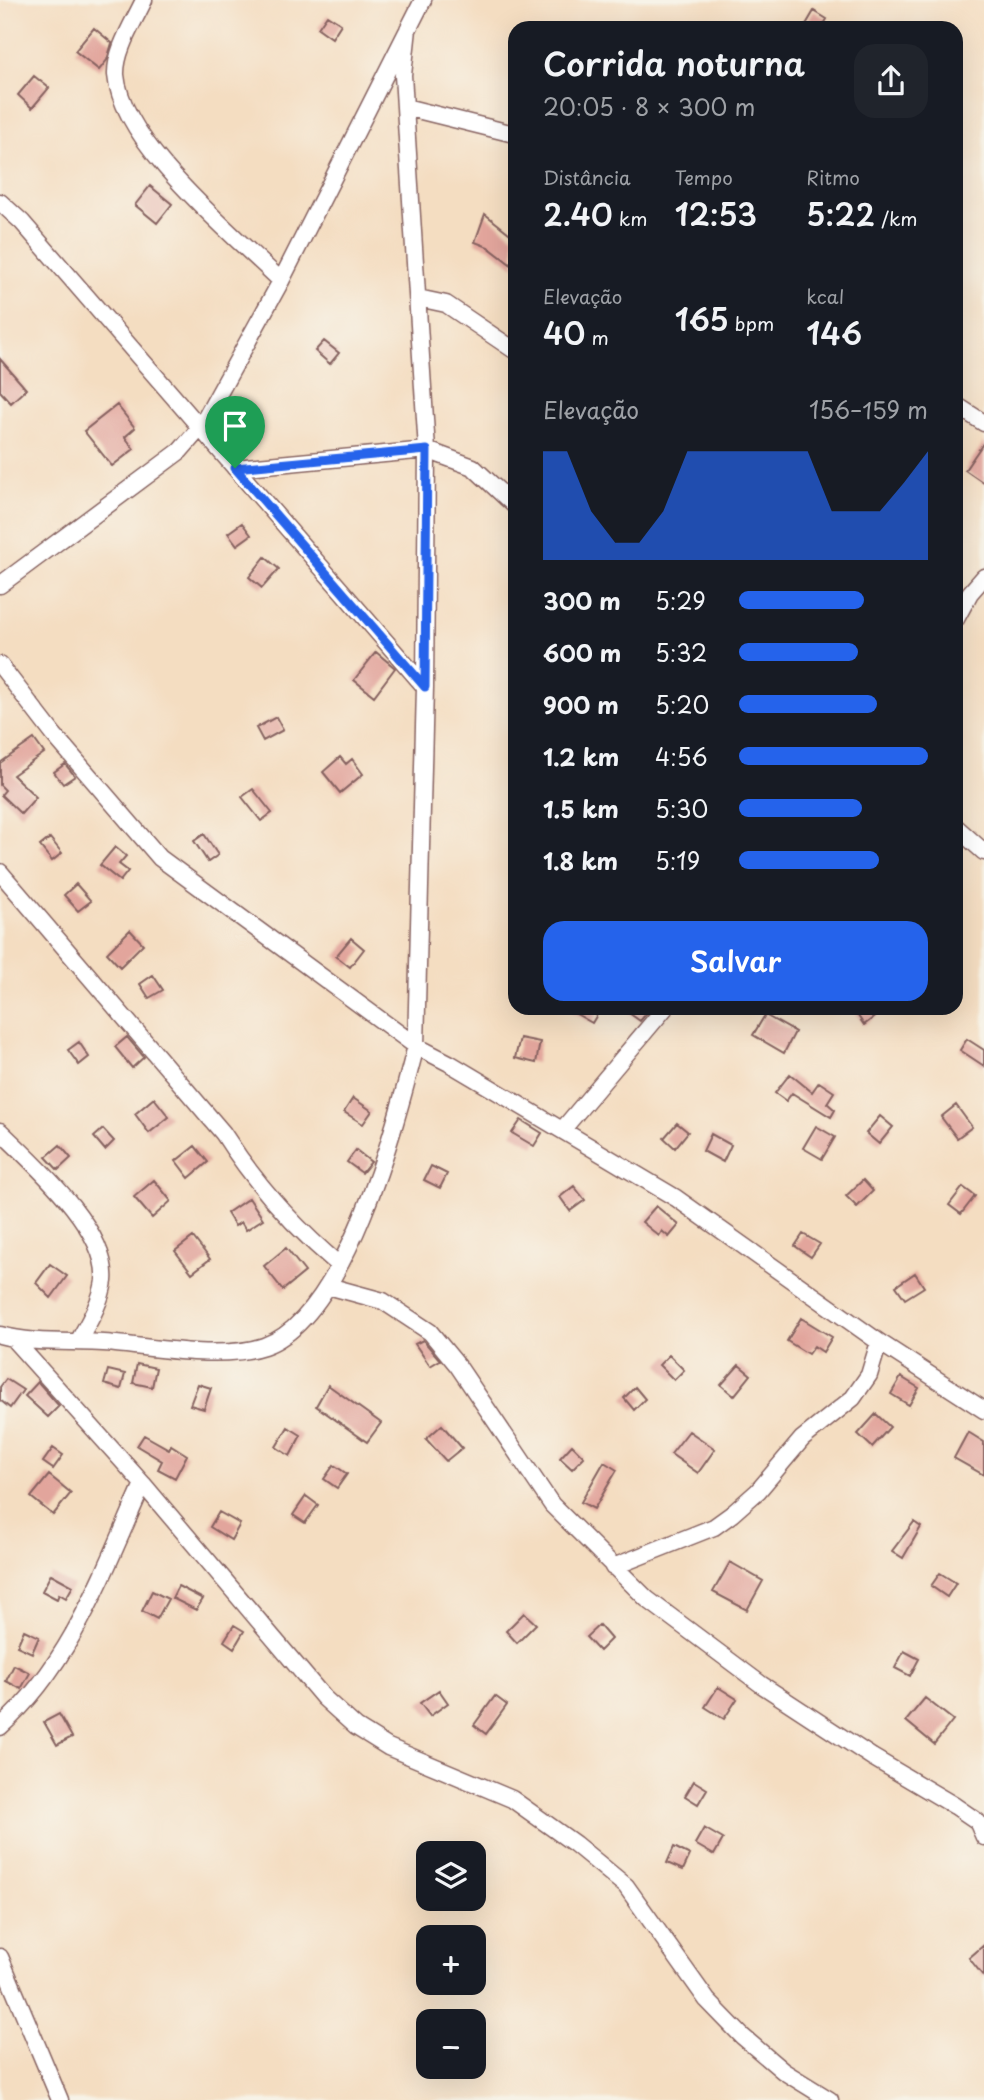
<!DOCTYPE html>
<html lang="pt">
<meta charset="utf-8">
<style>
:root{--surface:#171b24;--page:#20242c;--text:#f1f3f6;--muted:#9ea1a6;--accent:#2563eb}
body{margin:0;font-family:"Playpen Sans",sans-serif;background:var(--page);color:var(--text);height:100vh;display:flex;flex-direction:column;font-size:26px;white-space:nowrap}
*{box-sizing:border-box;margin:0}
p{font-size:23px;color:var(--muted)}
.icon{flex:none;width:38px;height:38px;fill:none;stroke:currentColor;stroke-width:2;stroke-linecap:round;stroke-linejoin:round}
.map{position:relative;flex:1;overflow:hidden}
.panel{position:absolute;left:508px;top:21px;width:455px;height:994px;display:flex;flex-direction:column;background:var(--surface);border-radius:21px;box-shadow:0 7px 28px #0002}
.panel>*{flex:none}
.controls{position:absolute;left:416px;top:1841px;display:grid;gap:14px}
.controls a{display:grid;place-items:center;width:70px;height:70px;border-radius:14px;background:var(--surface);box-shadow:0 7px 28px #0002;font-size:35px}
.pin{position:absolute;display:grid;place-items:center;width:60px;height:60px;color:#fff;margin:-72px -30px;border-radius:50% 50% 50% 0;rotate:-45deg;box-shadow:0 0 7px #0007}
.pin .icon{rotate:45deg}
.round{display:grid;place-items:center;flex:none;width:74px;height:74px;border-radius:21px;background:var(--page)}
.headline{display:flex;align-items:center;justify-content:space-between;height:119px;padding:0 35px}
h1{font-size:32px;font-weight:600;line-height:52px}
.metrics{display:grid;grid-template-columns:repeat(3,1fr);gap:10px;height:119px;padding:7px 35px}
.metrics div{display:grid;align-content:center}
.metrics b{font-size:30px;font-weight:600}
.metrics small{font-size:19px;font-weight:400}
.metrics p{font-size:19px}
.chart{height:196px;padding:14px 35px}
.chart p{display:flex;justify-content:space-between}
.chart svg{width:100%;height:126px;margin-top:7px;fill:var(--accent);opacity:.7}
.primary-button{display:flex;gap:14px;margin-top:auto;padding:14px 35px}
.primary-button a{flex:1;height:80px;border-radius:21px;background:var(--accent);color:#fff;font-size:28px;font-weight:600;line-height:80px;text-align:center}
ul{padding:0 35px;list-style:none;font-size:23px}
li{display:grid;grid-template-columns:112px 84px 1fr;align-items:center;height:52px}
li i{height:18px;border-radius:9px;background:var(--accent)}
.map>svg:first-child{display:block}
</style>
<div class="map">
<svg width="984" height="2100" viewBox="0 0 984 2100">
<rect width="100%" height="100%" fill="#f7f3e8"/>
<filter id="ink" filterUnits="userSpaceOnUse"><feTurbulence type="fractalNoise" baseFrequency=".0143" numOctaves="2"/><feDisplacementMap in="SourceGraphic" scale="14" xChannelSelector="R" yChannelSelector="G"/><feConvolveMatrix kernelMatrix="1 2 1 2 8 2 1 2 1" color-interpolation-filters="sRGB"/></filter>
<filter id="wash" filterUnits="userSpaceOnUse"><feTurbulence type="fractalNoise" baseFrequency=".00686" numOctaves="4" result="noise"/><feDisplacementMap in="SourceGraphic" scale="28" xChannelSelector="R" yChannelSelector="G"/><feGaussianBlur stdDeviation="1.57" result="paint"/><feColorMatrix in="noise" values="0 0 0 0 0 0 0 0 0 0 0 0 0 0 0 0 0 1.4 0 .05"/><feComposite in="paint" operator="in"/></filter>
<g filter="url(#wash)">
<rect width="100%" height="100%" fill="#f4ddc1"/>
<g id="blocks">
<!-- building -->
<path fill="#e2a59c" d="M814,11L827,19L822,28H804Z
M327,15L341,24L332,38L318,28Z
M94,28L112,43L107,60L99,70L75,51Z
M34,76L49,88L32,108L18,95Z
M150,186L172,204L157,223L135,205Z
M485,214L514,237V267L488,247L475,242Z
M324,341L339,353L330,364L315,351Z
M0,359L26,389L11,403L0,391Z
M117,405L135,428L125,437L134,449L112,466L84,431Z
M984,442V483L965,470Z
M242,523L251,535L237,545L228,533Z
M265,557L279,569L262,588L249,577Z
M376,652L395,668L374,696L354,680Z
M276,717L283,730L263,741L256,728Z
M34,739L44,753L13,775L36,797L21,814L1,795L5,790L0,785V763Z
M340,757L346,764L352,759L363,774L340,793L323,772Z
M65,764L75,776L63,784L54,772Z
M253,789L272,813L261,821L242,797Z
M204,834L218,855L208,862L194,841Z
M50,838L62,853L52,861L40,846Z
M115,847L126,856L119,864L128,871L120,881L100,865Z
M76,884L91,901L78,911L64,895Z
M130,930L143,944L120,967L107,953Z
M351,938L364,949L350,967L336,956Z
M153,975L163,990L149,998L140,984Z
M566,1008H601L592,1023Z
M622,1008H651L640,1021Z
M862,1008H886L864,1025L856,1013Z
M765,1015L795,1032L784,1053L753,1035Z
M127,1037L144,1057L132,1068L115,1047Z
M520,1038L540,1042L536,1063L515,1058Z
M967,1039L984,1050V1066L960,1050Z
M79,1042L89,1057L79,1065L68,1050Z
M790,1074L812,1092L819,1082L834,1092L827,1103L835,1110L831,1117L792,1093L786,1101L775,1093Z
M154,1098L169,1117L149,1133L135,1114Z
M353,1098L372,1111L363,1124L344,1112Z
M956,1105L972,1127L957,1138L941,1117Z
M880,1116L893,1127L879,1144L866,1133Z
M521,1120L542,1133L534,1146L512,1133Z
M677,1123L688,1132L675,1148L664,1138Z
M816,1126L835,1137L822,1159L803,1148Z
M103,1129L114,1141L105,1150L94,1137Z
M711,1134L731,1145L723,1162L703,1151Z
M60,1145L71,1158L58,1170L46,1157Z
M195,1146L208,1162L189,1178L176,1161Z
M356,1150L371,1162L362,1173L347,1162Z
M431,1166L447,1174L440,1188L424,1180Z
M154,1180L171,1201L152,1218L134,1197Z
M863,1180L873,1191L857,1207L846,1196Z
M574,1186L585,1200L570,1211L560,1197Z
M963,1187L975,1196L961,1214L949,1205Z
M249,1198L263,1219L246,1230L241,1222L235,1226L227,1213Z
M656,1206L679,1225L669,1237L662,1231L659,1236L642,1222Z
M803,1234L820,1244L811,1257L795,1246Z
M193,1237L210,1259L192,1273L175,1251Z
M286,1248L305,1272L283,1290L264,1266Z
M50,1264L67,1276L51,1298L36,1283Z
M915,1273L924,1287L905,1299L896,1286Z
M801,1318L832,1337L823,1352L814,1346L808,1354L787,1341Z
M423,1340L440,1360L430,1366L415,1344Z
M669,1355L684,1370L674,1380L659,1365Z
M137,1364L156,1368L152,1387L133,1383Z
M739,1365L751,1375L734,1396L721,1385Z
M108,1370L125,1374L121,1389L104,1384Z
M901,1377L919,1388L909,1405L891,1394Z
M6,1379L23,1390L10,1408L0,1400V1387Z
M38,1382L59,1406L48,1417L25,1396Z
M198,1384L211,1388L204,1409L190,1405Z
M328,1385L381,1423L367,1442L316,1406Z
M635,1387L645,1399L634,1410L624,1398Z
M876,1414L890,1427L872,1447L858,1434Z
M442,1425L462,1448L446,1461L426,1439Z
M288,1427L301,1435L290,1456L276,1447Z
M689,1431L715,1449L698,1473L671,1454Z
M968,1432L984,1442V1475L954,1458Z
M144,1435L169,1449L171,1445L187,1455L175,1478L158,1469L162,1461L137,1446Z
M572,1445L584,1457L572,1469L560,1458Z
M53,1448L63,1455L53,1469L43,1462Z
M604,1462L617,1470L594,1509L581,1502Z
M334,1465L347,1474L337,1488L324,1479Z
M49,1475L71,1493L53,1515L31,1497Z
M306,1496L318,1505L305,1523L293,1515Z
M219,1512L240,1524L231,1540L210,1527Z
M914,1522L921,1527L903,1558L892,1551Z
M730,1562L763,1581L747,1610L713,1592Z
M940,1573L956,1583L947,1597L931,1586Z
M51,1574L73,1586L66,1598L59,1594L57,1599L42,1591Z
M178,1586L203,1599L196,1610L172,1598Z
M152,1591L168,1599L157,1619L142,1611Z
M524,1613L536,1624L517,1643L506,1631Z
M234,1625L244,1631L234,1648L224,1641Z
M599,1625L611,1639L599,1651L586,1637Z
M24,1630L39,1637L32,1653L17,1646Z
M904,1651L919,1659L910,1676L895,1668Z
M14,1665L30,1673L21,1689L6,1681Z
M718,1687L737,1699L724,1719L705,1707Z
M439,1690L448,1703L430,1716L420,1703Z
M495,1696L507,1705L486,1734L474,1725Z
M925,1698L953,1720L934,1744L906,1721Z
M59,1714L72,1737L57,1745L44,1722Z
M694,1781L707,1789L698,1804L685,1796Z
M704,1828L723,1839L714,1855L695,1844Z
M674,1847L690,1855L683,1870L667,1863Z
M984,1945V1977L969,1958Z"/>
</g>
</g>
<g filter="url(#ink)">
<use href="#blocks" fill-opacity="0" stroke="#866260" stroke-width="2"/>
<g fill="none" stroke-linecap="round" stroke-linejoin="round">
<!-- street casing -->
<g stroke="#866260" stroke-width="19">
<path id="street" d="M144,0C134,22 115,50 116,75C122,144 232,233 281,281
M405,107L514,134
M0,202L22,222L425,687
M418,298L446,304L514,350
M956,405L984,423
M235,468L427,450L473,467L514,505
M0,585L180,451L200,428L281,281L423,0
M956,619L970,593L984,577
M0,665L54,735L160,858L416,1046L449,1063L676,1198L879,1342L984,1410
M956,827L984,852
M0,872L223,1133C256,1185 293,1226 339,1265
M563,1129L665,1008
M0,1131C34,1164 109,1230 104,1281C101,1302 89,1322 79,1340
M328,1286L383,1301L430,1332L458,1366L552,1505L647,1599L762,1685L872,1757L955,1806L977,1821L984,1837
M0,1335C36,1345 79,1340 116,1344C159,1348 223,1360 264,1346C346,1318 396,1123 416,1046L425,687L427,450L405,107L403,75L408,29
M13,1339L143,1484L324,1698L356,1727L388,1747L512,1799L575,1844L626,1886L707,2000L742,2036L783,2071L830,2100
M613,1567L714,1527L732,1514L758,1491L802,1439L853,1398L869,1375L879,1342
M0,1727C71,1665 105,1569 143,1484
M0,1957L60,2100"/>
</g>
<!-- street -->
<use href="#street" stroke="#fff" stroke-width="16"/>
</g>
</g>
<g fill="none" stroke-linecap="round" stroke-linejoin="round" filter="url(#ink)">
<!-- route casing -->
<g stroke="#fff" stroke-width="14">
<path id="route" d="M427,450L425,687L235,468Z"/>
</g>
<!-- route -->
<use href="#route" stroke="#2563eb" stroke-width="9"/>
</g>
</svg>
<div class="controls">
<a><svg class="icon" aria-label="layers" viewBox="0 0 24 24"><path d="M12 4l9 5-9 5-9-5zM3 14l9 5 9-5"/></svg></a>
<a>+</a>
<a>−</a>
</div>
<div class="pin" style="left:235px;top:468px;background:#1e9e55"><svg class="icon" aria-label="arrive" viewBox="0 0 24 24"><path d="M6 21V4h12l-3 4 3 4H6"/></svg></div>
<section class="panel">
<div class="headline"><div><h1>Corrida noturna</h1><p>20:05 · 8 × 300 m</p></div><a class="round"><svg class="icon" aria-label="share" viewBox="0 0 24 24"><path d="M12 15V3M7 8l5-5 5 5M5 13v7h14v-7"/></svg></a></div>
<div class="metrics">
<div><p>Distância</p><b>2.40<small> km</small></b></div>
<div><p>Tempo</p><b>12:53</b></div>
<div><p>Ritmo</p><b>5:22<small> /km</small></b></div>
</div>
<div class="metrics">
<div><p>Elevação</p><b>40<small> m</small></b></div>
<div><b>165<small> bpm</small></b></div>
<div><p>kcal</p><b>146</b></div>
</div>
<div class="chart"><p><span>Elevação</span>156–159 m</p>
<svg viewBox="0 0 160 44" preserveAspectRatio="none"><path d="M0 44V6L10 6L20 27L30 38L40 38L50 27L60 6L70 6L80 6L90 6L100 6L110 6L120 27L130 27L140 27L150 17L160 6V44z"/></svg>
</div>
<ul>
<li><b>300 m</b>5:29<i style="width:66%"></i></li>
<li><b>600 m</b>5:32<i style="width:63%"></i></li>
<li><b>900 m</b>5:20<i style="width:73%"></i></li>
<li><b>1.2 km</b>4:56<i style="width:100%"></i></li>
<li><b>1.5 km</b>5:30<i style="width:65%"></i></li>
<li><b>1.8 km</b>5:19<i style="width:74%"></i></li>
</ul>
<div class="primary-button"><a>Salvar</a></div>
</section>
</div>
